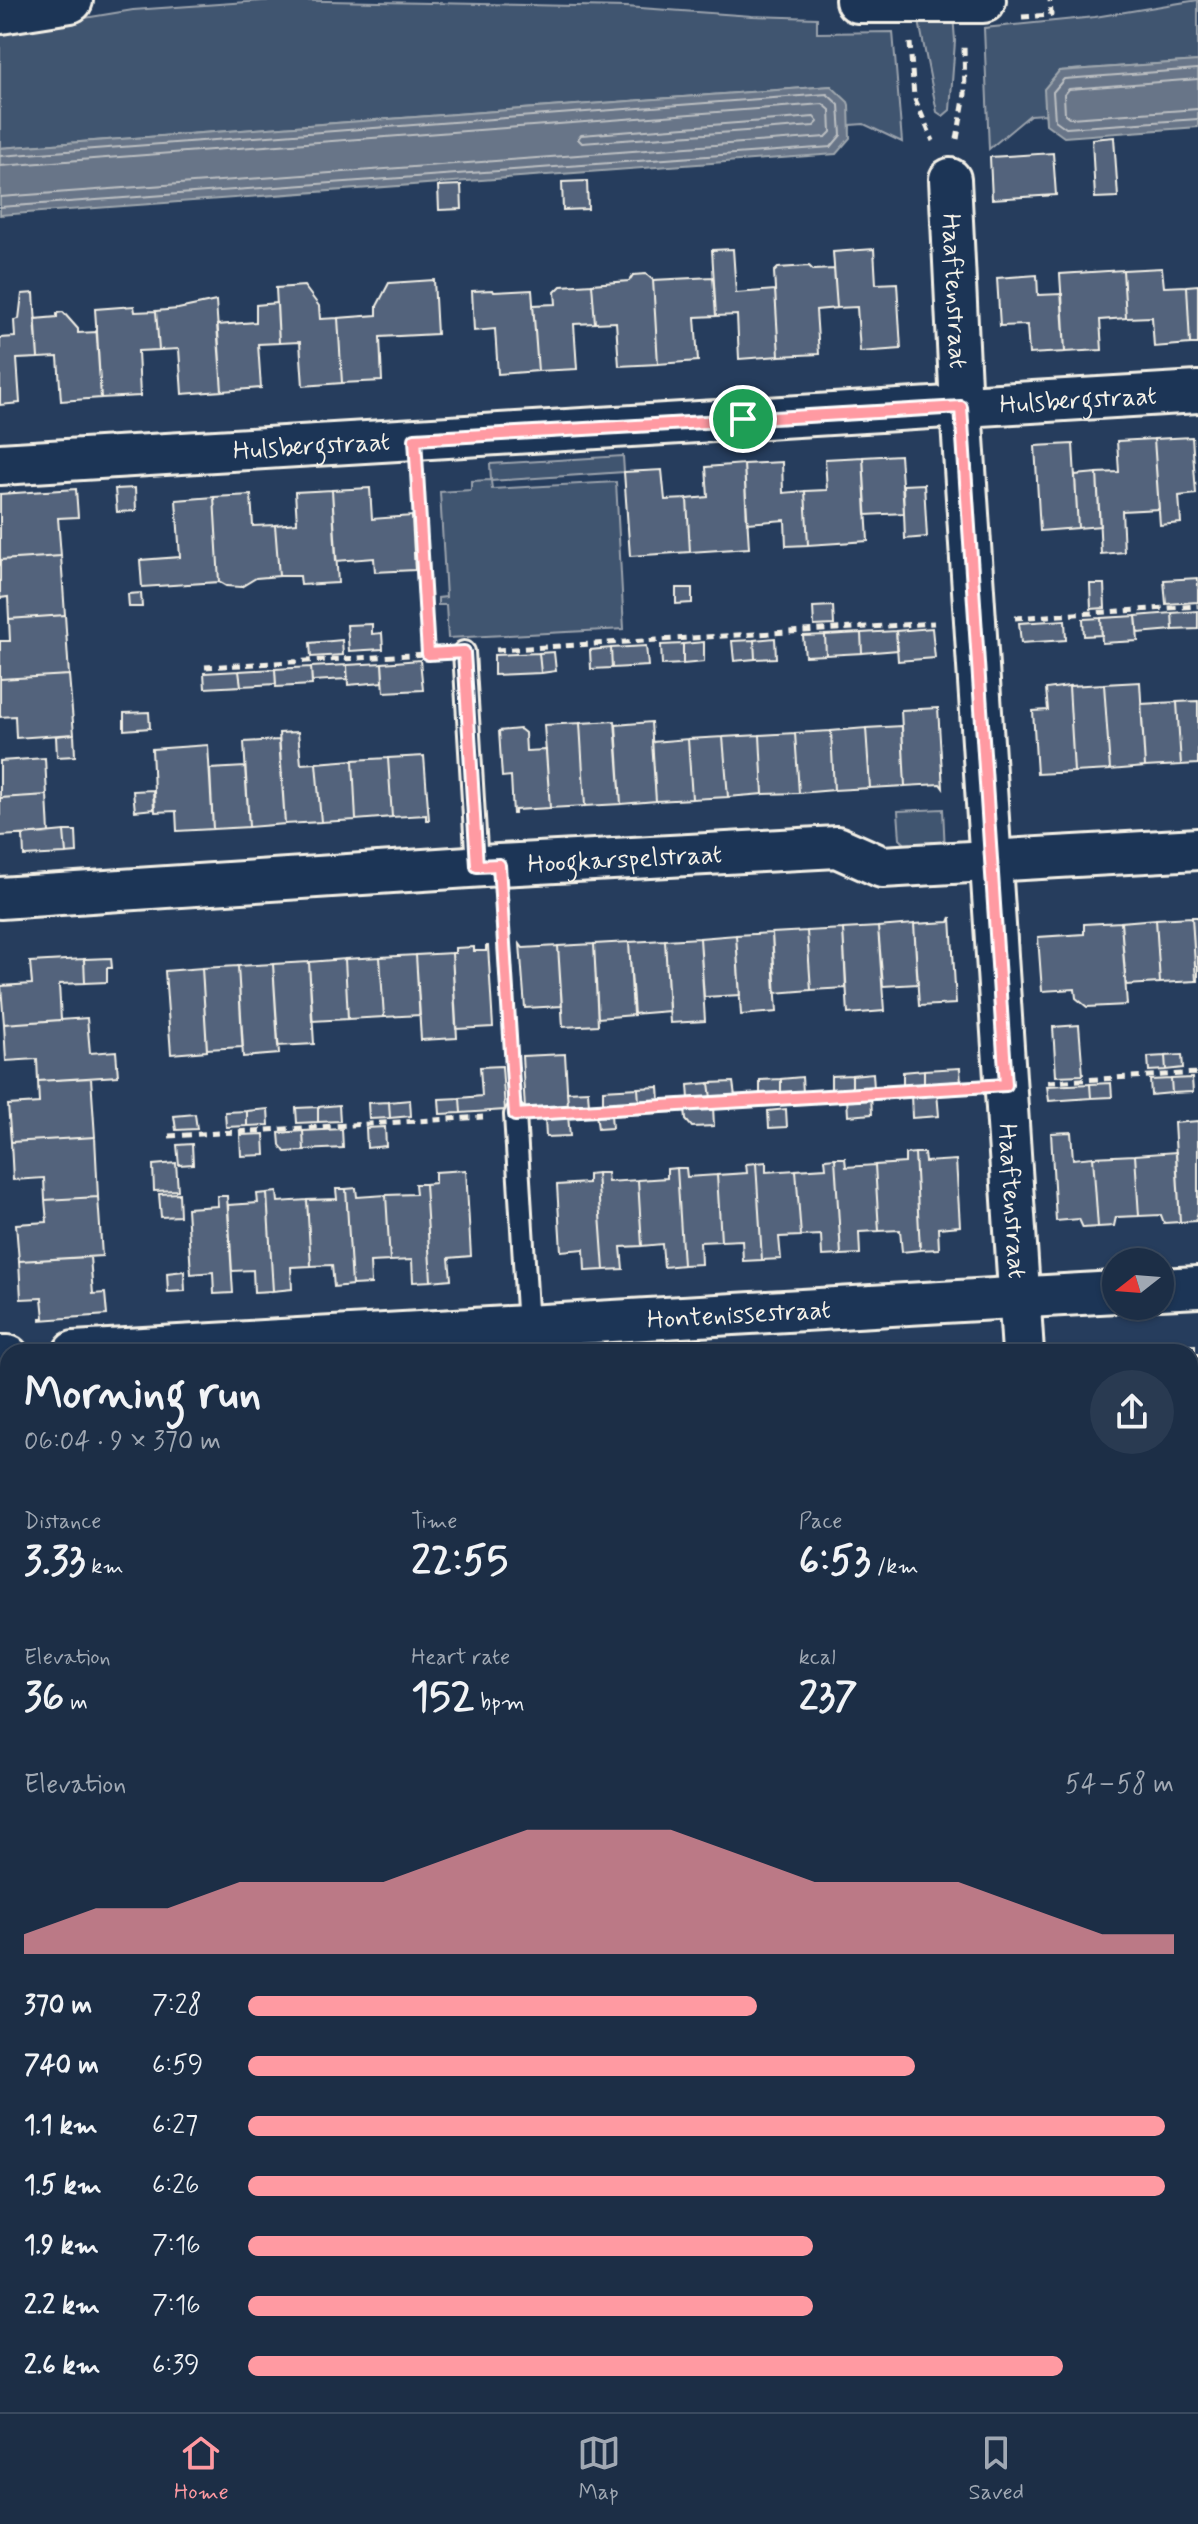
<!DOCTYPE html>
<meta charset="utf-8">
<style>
:root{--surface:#1c2e46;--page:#293a51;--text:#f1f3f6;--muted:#a0a8b3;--line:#3a4a5f;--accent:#ff9aa2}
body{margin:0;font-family:Mynerve,sans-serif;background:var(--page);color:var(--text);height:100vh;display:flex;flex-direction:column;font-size:30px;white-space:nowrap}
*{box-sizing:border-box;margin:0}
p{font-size:26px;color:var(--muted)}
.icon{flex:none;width:44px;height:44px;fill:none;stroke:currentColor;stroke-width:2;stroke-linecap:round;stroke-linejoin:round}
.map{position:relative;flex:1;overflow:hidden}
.side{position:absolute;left:0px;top:1344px;width:1198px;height:1068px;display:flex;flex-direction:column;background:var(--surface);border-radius:24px 24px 0 0;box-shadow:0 2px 6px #0004,0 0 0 2px var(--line)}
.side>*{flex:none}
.needle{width:52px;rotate:253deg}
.fabs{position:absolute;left:1102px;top:1248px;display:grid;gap:16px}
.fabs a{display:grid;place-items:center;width:72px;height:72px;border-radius:50%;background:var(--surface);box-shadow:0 2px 6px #0004,0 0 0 2px var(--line);font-size:40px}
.pin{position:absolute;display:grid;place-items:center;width:68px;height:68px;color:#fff;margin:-34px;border:4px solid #fff;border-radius:50%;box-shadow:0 2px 8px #0007}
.round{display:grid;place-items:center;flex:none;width:84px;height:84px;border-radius:42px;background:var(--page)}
.overview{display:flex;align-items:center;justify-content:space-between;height:136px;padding:0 24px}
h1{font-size:44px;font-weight:800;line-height:60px}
.figures{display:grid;grid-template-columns:repeat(3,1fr);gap:12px;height:136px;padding:8px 24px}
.figures div{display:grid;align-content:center}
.figures b{font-size:40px;font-weight:800}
.figures small{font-size:22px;font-weight:400}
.figures p{font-size:22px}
.chart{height:224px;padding:16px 24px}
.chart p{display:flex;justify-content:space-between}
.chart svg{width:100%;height:144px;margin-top:8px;fill:var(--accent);opacity:.7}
ul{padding:0 24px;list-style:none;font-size:26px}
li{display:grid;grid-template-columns:128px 96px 1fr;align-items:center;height:60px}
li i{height:20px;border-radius:10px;background:var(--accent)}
.tab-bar{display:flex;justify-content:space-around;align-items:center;height:112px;border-top:2px solid var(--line);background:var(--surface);font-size:22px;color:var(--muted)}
.tab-bar a{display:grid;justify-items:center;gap:4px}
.tab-bar .selected{color:var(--accent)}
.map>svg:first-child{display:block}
</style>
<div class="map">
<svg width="1198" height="2412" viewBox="0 0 1198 2412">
<rect width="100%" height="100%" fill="#263d5d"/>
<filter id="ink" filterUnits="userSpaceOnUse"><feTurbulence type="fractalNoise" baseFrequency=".0125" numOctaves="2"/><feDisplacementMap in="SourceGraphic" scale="16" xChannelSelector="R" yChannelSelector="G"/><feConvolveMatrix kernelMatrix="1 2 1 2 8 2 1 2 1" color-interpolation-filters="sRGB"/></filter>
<g filter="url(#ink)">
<!-- green -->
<path fill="#40546f" stroke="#9aa2ac" stroke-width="2" d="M276,0L626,7L752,16L817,18V33L893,32L902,142L864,124L850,125L849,132L847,106L831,86L0,148V32L133,10Z
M1198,0V61L1059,71L1045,94L1047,120L1045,114L1030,115L989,149L984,28L1095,17Z
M953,14L955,41L950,110L943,116L937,112L918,16Z
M623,456L624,472L491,481L492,489L616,482L624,629L448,638L446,605H438V598L446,597L440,492L471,490V481L491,480L490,464Z
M943,809L945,851L907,846L900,839L898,811Z"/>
<!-- water -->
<path fill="#677588" stroke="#9fa7ae" stroke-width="2" d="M1198,61V127L1064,137L1046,124L1044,89L1059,71Z
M831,86L848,102L849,105L850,138L836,154L0,215V148Z"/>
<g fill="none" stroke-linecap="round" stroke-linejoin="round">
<!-- shore -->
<path stroke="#bcbfc2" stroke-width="2" d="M1198,69L1064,79L1053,92L1055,120L1066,128L1198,119
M1198,79L1069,89L1064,95L1065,114L1070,118L1198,109
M814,117L818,122L814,126L582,143L578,139L581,135Z
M0,156L827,94L839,105L841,135L831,147L0,207
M0,166L823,104L830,110L831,132L826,137L0,197"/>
</g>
<!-- building -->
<path fill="#52647b" stroke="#f4f1e8" stroke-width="2" d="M1114,137L1118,197L1095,198L1092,139Z
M1053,153L1056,195L992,199L990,157Z
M587,181L588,209L563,210L562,182Z
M461,185L462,209L439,210L438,186Z
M733,249L736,293L775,290L779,356L739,359L737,315L716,316L712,250Z
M874,249L876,284L897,283L901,349L860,352L857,307L837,308L833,252Z
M809,266L813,270L834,269L837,308L816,310L819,354L779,356L774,272L778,268Z
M1162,268L1164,287L1187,286L1190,344L1154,347L1152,317L1126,318L1123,270Z
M1123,270L1126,318L1100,320L1102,350L1065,352L1060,274Z
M646,274L653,280L658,364L619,366L616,322L595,323L592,284L629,281L633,275Z
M1037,275L1038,295L1062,294L1065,352L1029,354L1027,325L1000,326L997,278Z
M713,277L716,316L695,317L698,361L658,364L653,280Z
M434,280L437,334L380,337L382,381L342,383L338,318L377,315V306L389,283Z
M592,284L595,323L574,324L577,369L538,371L533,305L556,304L555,292L561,286Z
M1198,285V344H1190L1187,286Z
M304,286L319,306L320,319L338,318L342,383L303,386L300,342L279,343L276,288Z
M493,290L494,292L532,290L538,371L498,374L495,329L474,331L472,291Z
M34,293L38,358L17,359L20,403L0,405V338L15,337L14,320L19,319L22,294Z
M216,301L222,391L182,394L179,349L159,350L156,311L178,309Z
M277,303L279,343L258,344L261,388L222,391L217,325L256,322V305Z
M134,306L135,312L156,311L159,350L138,351L140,396L101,398L95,309Z
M63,312L78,329V333L97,332L101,398L61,401L58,357L38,358L35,319L57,317V313Z
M1192,437L1196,494L1179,496L1181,523L1160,525L1154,439Z
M1154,439L1159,509L1122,511L1124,552L1101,554L1097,473L1119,472L1117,441Z
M1073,444L1078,528L1040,531L1035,446Z
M900,455L904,513L866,515L863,457Z
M863,457L868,541L808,545L805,491L827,490L825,459Z
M782,462L783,493L805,491L808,545L786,546L785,520L747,523L744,464Z
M744,464L749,548L690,552L687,499L708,497L706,467Z
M662,470L665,500L687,499L690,552L630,556L624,472Z
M1097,473L1100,526L1078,528L1075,475Z
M924,484L927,537L905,539L903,485Z
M135,488L136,511L117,512L115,489Z
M370,488L372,519L412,516L415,570L375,572L374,558L336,561L332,490Z
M76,489L78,517L58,518L61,556L0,560V494Z
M332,490L338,583L301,585L300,576H279L275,525L297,523L295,492Z
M251,495L253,526L275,525L279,576L256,578L241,587L226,586L219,582L214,497Z
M214,497L219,582L142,587L140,560L180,557L176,500Z
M61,556L65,615L9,619L8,597L0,598V560Z
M1198,578V602L1166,604L1164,580Z
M1090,584H1104L1105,608L1091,609Z
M676,588H692V603L676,604Z
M141,593L142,607H129L128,594Z
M833,606L834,625L814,626L813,607Z
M1198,611V629L1173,630L1172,613Z
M1172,613L1173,630L1138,633L1136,616Z
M65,615L69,675L0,679V641H10L9,619Z
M1136,616L1138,641L1102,643L1101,618Z
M1101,618L1102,635L1084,636L1083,619Z
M1065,620L1066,640L1021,643L1019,623Z
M372,624V634L382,633L383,649L349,651L347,625Z
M932,628L935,658L898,661L896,631Z
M896,631L898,650L862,653L861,633Z
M861,633L862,653L826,655L825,635Z
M825,635L826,655L805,656L803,636Z
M775,638L776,658L755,659L754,640Z
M342,640L343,655L311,657L310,643Z
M754,640L755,659L734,661L732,641Z
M704,642V662L683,664V644Z
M683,644V664L662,665L661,645Z
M646,646L648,666L612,668L611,648Z
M611,648L612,668L591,669L590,650Z
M554,652L556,671L541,673L539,653Z
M539,653L541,673L494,675V655Z
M420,660L423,690L384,692L382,663Z
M382,663L383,682L348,685L347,665Z
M347,665V679L312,681L311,667Z
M311,667L312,685L276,687L275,669Z
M275,669L276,684L241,686L239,671Z
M239,671L241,686L205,688L204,673Z
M69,675L74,734L16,738L15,716L0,717V679Z
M1140,682L1145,767L1110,770L1104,684Z
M1104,684L1110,770L1074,772L1069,686Z
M1069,686L1074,772L1037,774L1033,711L1048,710L1046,689Z
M1198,701V764L1181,765L1177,702Z
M1177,702L1181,765L1145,767L1141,704Z
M938,708L943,788L940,784L905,786L901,710Z
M149,712L150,728L124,730V713Z
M615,721L621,804L585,806L580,723Z
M651,722L656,801L621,804L616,725Z
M580,723L585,806L550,808L544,725Z
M902,726L905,786L870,788L866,728Z
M866,728L870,788L834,790L831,731Z
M520,729L525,733L526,751L546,750L550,808L515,810V814H513L511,776L502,777L499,731Z
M831,731L834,790L799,793L795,733Z
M298,732L301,764L316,763L321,822L285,824L279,733Z
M795,733L799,793L763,794L760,735Z
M74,734L75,756L57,757L56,736Z
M760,735L763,794L728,797L723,737Z
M723,737L728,797L692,799L688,739Z
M688,739L692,799L656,801L652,742Z
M279,740L285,824L249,827L244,742Z
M208,745L213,829L177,831L176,811L155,812L152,749Z
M424,756L429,820H426V815L392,817L388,758Z
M45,758L47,795L0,798V761Z
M388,758L392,817L356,820L353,760Z
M353,760L356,820L321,822L316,763Z
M245,767L249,827L213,829L210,769Z
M153,790L154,809L135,811L133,791Z
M47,795L49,833L0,836V798Z
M64,831H76L77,853L66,854Z
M64,831L66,854L24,856L23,835Z
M951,917L956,1004L919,1006L914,924L949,922Z
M1192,917H1198V981H1196Z
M1192,917L1196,981L1160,983L1156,919Z
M1156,919L1160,983L1126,985L1121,922Z
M1121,922L1127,1005L1087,1007L1076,998L1075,989L1042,991L1038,937L1084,934V924Z
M914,924L918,984L883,986L878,927Z
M878,927L884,1011L848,1014L843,929Z
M843,929L846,988L811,990L807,931Z
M807,931L811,990L775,993L772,933Z
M772,933L777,1012L741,1015L736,935Z
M736,935L740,995L704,997L700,938Z
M700,938L705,1021L670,1023L665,940Z
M665,940L669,1011L633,1014L629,942Z
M629,942L634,1015L598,1018L594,944Z
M520,944L523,948L558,946L562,1006L525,1008Z
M594,944L598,1025L563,1027L558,946Z
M486,946H488L493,1027L456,1029L452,953H455V948L474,947V951H486Z
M452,953L457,1038L421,1040L416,955Z
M416,955L420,1015L384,1017L380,957Z
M380,957L384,1017L348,1019L345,959Z
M111,958L112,968H107V982L85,983L84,959Z
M84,959L85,983L59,984L61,1020L4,1024L1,986L32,984L30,962Z
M345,959L348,1019L312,1021L309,962Z
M309,962L314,1044L278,1046L273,964Z
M273,964L279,1054L243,1057L238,966Z
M238,966L243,1047L207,1049L202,968Z
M202,968L207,1051L171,1054L165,971Z
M87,1018L90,1053L116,1051L118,1076L38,1081L37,1059L6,1061L4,1024Z
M1079,1025L1083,1075L1056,1076L1053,1027Z
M565,1054L568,1106L525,1110L522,1056Z
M1182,1055L1183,1068L1166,1070L1165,1056Z
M1165,1056L1166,1070L1149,1071L1148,1057Z
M502,1066L505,1110L461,1113L460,1098L482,1096L480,1067Z
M960,1068L961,1083L924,1085V1070Z
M924,1070V1085L903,1086V1072Z
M873,1073L874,1088L852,1089V1075Z
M852,1075V1089L831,1091V1076Z
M802,1077L803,1092L781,1093V1079Z
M91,1078L95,1137L11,1142L8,1105L39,1103L38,1081Z
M1192,1078L1193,1092L1172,1093L1171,1079Z
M781,1079V1093L760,1095V1080Z
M1171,1079L1172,1093L1151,1095L1150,1080Z
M733,1082L735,1096L711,1098L709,1083Z
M709,1083L711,1098L689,1099L688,1085Z
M1111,1083L1112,1097L1091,1098L1090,1084Z
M1090,1084L1091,1098L1049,1101L1047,1086Z
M659,1087L660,1101L639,1102L638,1088Z
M638,1088L639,1102L603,1105V1090Z
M588,1091L589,1105L568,1106L567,1092Z
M937,1092L939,1116L912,1118L911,1094Z
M871,1096L872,1114L848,1116L847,1098Z
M460,1098L461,1113L440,1114L439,1099Z
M410,1100L411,1116L390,1118L389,1102Z
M389,1102L390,1118L369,1119L368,1103Z
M339,1105L340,1121L318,1122V1107Z
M713,1106L714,1126L692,1127L686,1120L685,1108Z
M318,1107V1122L297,1123L296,1108Z
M268,1109L269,1125L247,1126V1111Z
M786,1109L787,1127L769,1128L768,1111Z
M247,1111V1126L226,1127L225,1112Z
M195,1114L197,1129L176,1130L174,1116Z
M596,1114H611L612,1128L598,1129Z
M568,1116L570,1136L546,1137L545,1118Z
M1198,1121V1212L1196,1221L1180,1222L1174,1123Z
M385,1127L386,1146L367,1148L366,1128Z
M342,1129L343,1148L304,1150L303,1131Z
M303,1131L304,1151L285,1152L280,1145L279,1133Z
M1071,1132L1073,1159L1093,1157L1098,1227L1083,1228L1079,1219L1056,1221L1051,1133Z
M264,1134L265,1155L241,1156L240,1135Z
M95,1137L98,1197L45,1200L44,1178L13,1180L11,1142Z
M192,1144L193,1164L179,1165L177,1145Z
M1176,1152L1180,1222L1164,1223L1161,1215L1139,1216L1135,1155Z
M915,1153H924L925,1162L956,1160L960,1226L938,1228L939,1249L920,1250Z
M915,1153L920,1250L902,1252L900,1230L879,1231L875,1165L905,1163V1154Z
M1135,1155L1139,1216L1116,1217L1114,1226L1098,1227L1093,1157Z
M835,1158L841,1255L822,1256L821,1235L801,1236L796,1170L826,1168L825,1159Z
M835,1158H845L846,1167L875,1165L879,1231L859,1232L860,1254L841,1255Z
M766,1162V1172L796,1170L801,1236L779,1237L781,1259L762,1260L756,1163Z
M176,1163L178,1190L154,1191L153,1165Z
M756,1163L762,1260L743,1261L742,1240L721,1241L717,1175L747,1173L746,1164Z
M677,1168L683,1265L664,1267L662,1244L642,1246L638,1180L667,1178V1169Z
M677,1168H686L687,1177L717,1175L721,1241L700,1242L701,1264L683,1265Z
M466,1170L471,1256L449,1258L451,1279L431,1281L425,1184L435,1183V1172Z
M597,1173H607L608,1182L638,1180L642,1246L621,1247L623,1269L604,1270Z
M597,1173L604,1270L585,1271L584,1249L561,1251L557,1185L588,1183V1174Z
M415,1184H425L431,1281L413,1282L412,1260L390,1261L386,1195L416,1194Z
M356,1188L357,1197L386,1195L390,1261L370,1262L371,1284L352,1285L346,1189Z
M336,1189H346L352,1285L334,1287L332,1265L311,1266L307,1200L337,1199Z
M277,1192L278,1202L307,1200L311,1266L291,1267L292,1289L273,1291L267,1193Z
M179,1193L180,1216L161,1217L159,1194Z
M267,1193L273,1291L254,1292L253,1270L232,1271L228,1205L258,1203L257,1194Z
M217,1196H227L233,1293L214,1294L213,1272L191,1274L187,1208L218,1206Z
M98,1197L102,1256L19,1261L16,1224L47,1222L45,1200Z
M90,1257L93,1294L105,1293L107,1315L40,1320V1318H44L42,1298L21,1299L19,1261Z
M184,1271L185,1291L168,1292L167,1273Z
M1195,1345V1354H1198V1435H1190V1352H1179V1346Z
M1198,1555V1597H1190V1556Z
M1198,1773V1832H1190V1774Z
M1197,1995H1198V2096L1190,2097V2003L1198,2002Z
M1198,2315V2386H1195L1191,2316Z
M1190,2316L1195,2386H1190Z
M85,2404H142V2412H85Z
M142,2404H199L200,2412H142Z
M199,2404H257V2412H200Z
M257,2404H314V2412H257Z
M314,2404H371L372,2412H314Z
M371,2404H428L429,2412H372Z
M428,2404H486V2412H429Z
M486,2404H543V2412H486Z
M578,2404H635L636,2412H578Z
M635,2404H692L693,2412H636Z
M692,2404H750V2412H693Z
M750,2404H807V2410L750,2412Z
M807,2404H864V2406L807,2410Z"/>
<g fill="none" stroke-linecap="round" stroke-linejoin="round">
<!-- lane casing -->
<g stroke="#f4f1e8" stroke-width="26">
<path id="lane" d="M464,652L477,866
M515,1115L528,1326"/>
</g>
<!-- street casing -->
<g stroke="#f4f1e8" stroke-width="46">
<g id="street">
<path id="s1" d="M950,179L961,407L1023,1352"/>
<path id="s2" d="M0,464L1198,392"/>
<path id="s3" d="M0,898L499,865L837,847L882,867L1198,849"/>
<path d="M1160,1289L1198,1287"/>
<path id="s4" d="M74,1352L1116,1292"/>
<path d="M0,1356H8"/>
<path d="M1190,1705H1198"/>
<path d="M0,1780H8"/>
<path d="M1190,2146L1198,2145"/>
<path d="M1190,2222L1198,2221"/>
<path d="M0,2226L8,2225"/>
<path d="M0,2320L7,2412"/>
<path d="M1089,2404V2412"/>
</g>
</g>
<!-- secondary casing -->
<g stroke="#f4f1e8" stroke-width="50">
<path id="secondary" d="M858,0H983
M0,11L70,0"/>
</g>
<!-- path -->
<path stroke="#f4f1e8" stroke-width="5" stroke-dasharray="8 6" stroke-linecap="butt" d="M1022,17L1051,15L1050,0
M910,43L914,97L933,141
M957,139L965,94L964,45
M417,479L428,654L430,653
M1015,618L1198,606
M496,650L934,623
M205,667L428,654
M502,906L513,1083
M1048,1082L1198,1073
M545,1113L962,1087
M169,1136L483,1117
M1190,1493L1198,1492
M1190,1909H1198
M569,2404V2412"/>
<!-- lane -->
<use href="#lane" stroke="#1d3557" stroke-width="20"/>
<!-- street -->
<use href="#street" stroke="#1d3557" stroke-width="40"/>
<!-- secondary -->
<use href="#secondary" stroke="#1d3557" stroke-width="44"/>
</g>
</g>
<g fill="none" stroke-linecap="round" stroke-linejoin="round" filter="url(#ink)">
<!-- route casing -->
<g stroke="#fff" stroke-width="16">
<path id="route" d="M961,407L1006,1085L515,1115L499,865L477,866L464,652L428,654L415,439Z"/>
</g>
<!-- route -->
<use href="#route" stroke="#ff9aa2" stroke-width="10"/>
</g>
<g text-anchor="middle" stroke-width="8" stroke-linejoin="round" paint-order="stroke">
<!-- street labels -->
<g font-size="26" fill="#f4f1e8" stroke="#1d3557">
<text dy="9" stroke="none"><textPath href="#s1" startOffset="112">Haaftenstraat</textPath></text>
<text dy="9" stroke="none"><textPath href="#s2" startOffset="1080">Hulsbergstraat</textPath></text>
<text dy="9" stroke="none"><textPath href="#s2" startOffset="312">Hulsbergstraat</textPath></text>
<text dy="9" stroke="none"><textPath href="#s3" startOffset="626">Hoogkarspelstraat</textPath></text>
<text dy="9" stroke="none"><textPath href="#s1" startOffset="1024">Haaftenstraat</textPath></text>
<text dy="9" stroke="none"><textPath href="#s4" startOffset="666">Hontenissestraat</textPath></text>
</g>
</g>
</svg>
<div class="fabs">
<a><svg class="needle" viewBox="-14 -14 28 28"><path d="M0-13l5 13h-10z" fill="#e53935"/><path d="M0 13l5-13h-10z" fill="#a0a8b3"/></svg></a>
</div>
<div class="pin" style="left:743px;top:419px;background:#1e9e55"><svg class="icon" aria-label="arrive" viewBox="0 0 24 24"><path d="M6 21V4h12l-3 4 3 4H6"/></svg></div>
<section class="side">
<div class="overview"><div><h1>Morning run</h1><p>06:04 · 9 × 370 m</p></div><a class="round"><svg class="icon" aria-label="share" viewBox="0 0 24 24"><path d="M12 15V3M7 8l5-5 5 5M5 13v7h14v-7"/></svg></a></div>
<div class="figures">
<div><p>Distance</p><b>3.33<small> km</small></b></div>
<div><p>Time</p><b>22:55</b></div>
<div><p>Pace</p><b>6:53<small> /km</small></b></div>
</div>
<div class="figures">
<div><p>Elevation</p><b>36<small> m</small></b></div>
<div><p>Heart rate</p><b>152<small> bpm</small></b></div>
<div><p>kcal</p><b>237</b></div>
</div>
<div class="chart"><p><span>Elevation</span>54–58 m</p>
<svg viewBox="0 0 160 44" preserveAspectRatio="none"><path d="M0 44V38L10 30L20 30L30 22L40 22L50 22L60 14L70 6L80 6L90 6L100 14L110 22L120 22L130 22L140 30L150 38L160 38V44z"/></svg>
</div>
<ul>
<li><b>370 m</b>7:28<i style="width:55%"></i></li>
<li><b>740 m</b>6:59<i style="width:72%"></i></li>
<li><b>1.1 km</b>6:27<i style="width:99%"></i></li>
<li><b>1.5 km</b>6:26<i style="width:99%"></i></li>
<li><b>1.9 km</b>7:16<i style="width:61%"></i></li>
<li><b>2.2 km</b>7:16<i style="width:61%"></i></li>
<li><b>2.6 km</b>6:39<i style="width:88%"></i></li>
</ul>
</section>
</div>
<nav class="tab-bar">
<a class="selected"><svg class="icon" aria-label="home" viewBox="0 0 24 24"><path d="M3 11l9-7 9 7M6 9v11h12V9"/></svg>Home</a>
<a><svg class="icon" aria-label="map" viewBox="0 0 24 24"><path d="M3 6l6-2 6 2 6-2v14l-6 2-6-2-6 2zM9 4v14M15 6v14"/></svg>Map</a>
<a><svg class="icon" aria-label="saved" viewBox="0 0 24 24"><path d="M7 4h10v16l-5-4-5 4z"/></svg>Saved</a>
</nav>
